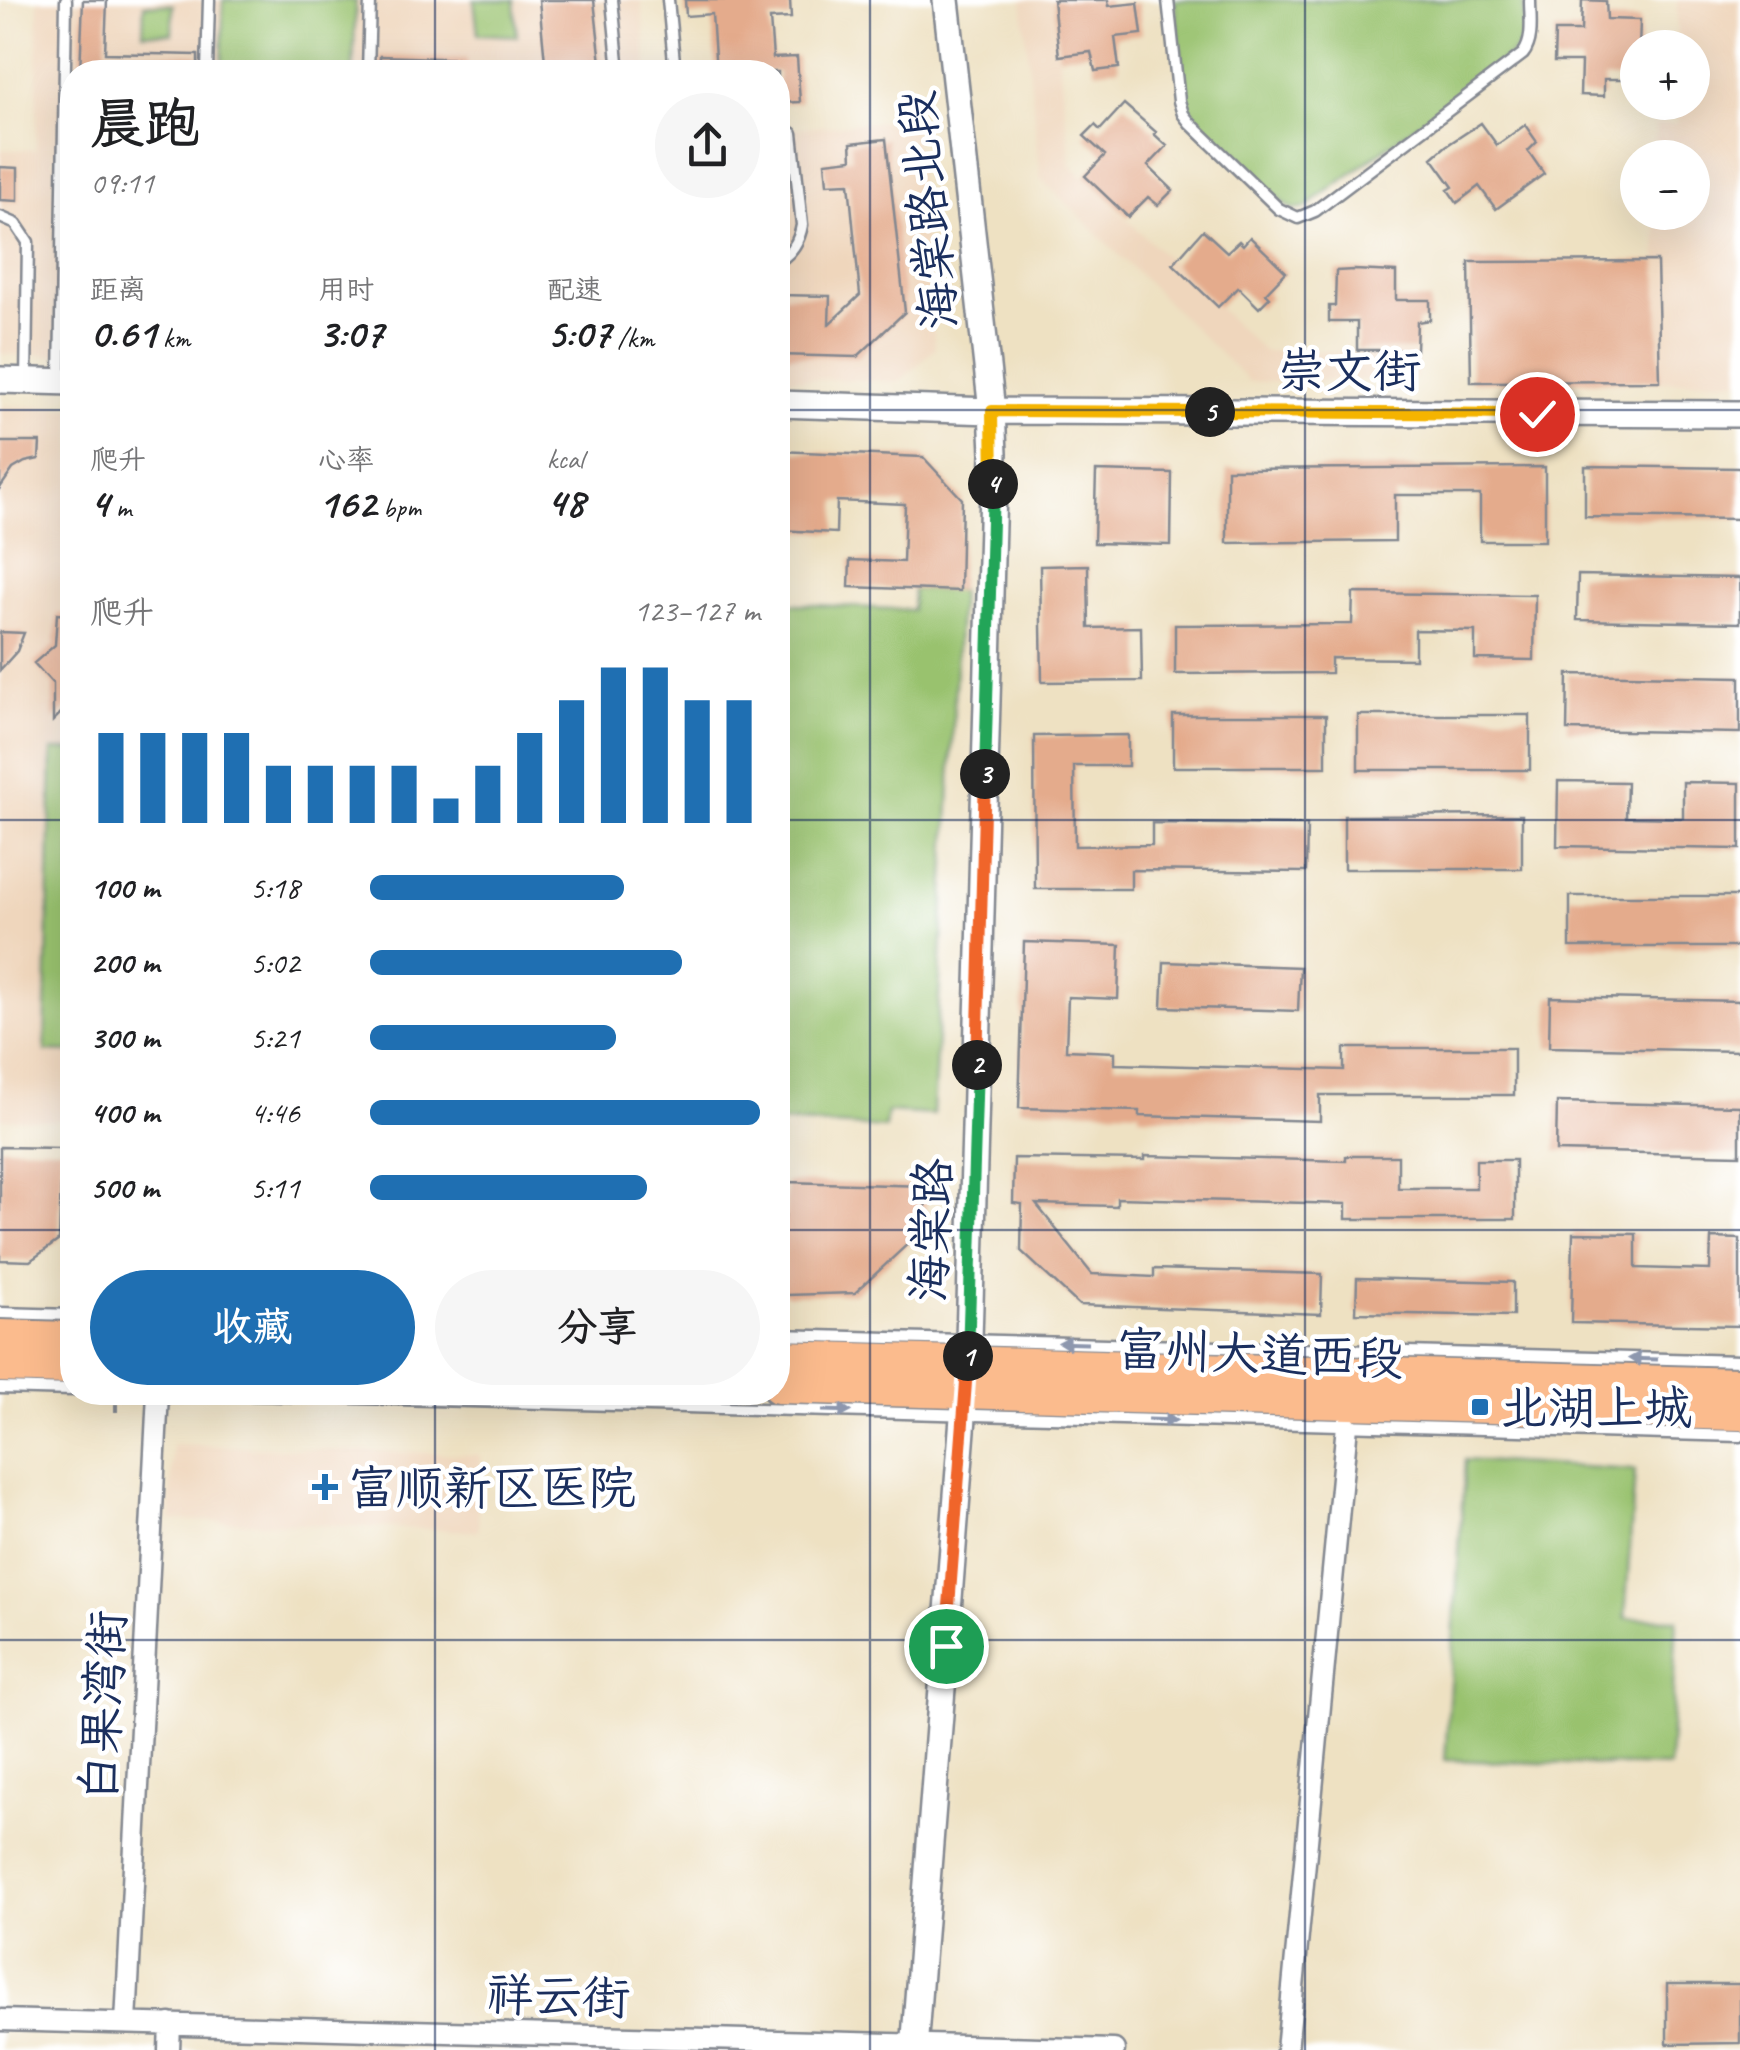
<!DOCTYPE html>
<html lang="zh">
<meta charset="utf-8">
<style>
:root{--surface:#fff;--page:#f6f6f6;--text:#202124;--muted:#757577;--accent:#1f6fb2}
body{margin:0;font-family:Caveat,"LXGW WenKai TC",sans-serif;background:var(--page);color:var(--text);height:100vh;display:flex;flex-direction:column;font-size:38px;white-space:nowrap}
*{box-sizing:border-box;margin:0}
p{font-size:32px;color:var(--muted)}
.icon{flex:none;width:55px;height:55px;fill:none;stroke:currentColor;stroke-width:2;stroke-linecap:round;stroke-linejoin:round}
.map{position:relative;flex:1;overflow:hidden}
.details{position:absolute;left:60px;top:60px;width:730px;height:1345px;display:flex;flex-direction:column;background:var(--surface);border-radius:40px;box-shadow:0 10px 40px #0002}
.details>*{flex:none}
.buttons{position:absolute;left:1620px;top:30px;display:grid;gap:20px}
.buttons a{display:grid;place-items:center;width:90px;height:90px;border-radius:50%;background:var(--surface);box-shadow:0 10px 40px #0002;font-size:50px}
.pin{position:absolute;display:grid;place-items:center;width:85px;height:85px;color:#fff;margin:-42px;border:5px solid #fff;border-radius:50%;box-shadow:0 2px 10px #0007}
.km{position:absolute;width:50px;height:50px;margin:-25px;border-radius:50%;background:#222;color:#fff;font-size:28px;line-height:50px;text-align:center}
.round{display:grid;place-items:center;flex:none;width:105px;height:105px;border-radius:52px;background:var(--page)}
.summary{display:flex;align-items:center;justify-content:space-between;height:170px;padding:0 30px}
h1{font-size:55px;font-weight:600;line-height:75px}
.figures{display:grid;grid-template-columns:repeat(3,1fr);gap:15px;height:170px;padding:10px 30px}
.figures div{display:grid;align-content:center}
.figures b{font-size:42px;font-weight:600}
.figures small{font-size:28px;font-weight:400}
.figures p{font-size:28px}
.chart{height:280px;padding:20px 30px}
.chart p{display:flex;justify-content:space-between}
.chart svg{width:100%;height:180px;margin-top:10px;stroke:var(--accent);stroke-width:6}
.cta{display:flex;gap:20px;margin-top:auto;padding:20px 30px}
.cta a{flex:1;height:115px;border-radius:60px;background:var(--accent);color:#fff;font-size:40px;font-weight:600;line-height:115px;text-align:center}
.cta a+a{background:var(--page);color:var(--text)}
ul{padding:0 30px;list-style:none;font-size:32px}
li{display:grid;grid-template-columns:160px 120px 1fr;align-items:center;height:75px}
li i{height:25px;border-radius:12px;background:var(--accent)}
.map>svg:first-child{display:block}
</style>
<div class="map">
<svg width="1740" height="2050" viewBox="0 0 1740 2050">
<rect width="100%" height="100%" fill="#fff"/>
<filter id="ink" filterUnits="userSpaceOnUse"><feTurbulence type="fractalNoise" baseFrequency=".01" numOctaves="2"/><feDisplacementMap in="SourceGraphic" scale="20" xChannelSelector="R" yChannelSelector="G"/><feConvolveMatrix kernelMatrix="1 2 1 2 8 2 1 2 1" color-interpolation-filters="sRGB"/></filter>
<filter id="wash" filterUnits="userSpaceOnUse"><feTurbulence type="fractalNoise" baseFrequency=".0048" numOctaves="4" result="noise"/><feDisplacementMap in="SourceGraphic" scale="40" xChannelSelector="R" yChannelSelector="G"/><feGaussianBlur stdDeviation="2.25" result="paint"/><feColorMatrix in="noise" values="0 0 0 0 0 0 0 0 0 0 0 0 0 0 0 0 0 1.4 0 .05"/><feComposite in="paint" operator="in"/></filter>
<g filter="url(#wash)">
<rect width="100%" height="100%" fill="#eee1c2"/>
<!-- built -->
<path fill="#efd6bc" d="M38,0H641L648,72H72V356L0,354V150H36Z
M1022,0H1052L1071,165L1263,351L1417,352V379L1249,382L1041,179Z
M1677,0H1740V380L1660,381L1656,213L1692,212V158L1655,157V124H1677V103L1692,102V48L1677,47Z
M913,119L935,348L900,382L778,378V130Z
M0,406L72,408V1121L0,1119Z
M172,1444L481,1455L478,1531L170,1520Z"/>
<!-- green -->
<path fill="#99c26e" stroke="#5a7866" stroke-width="2.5" d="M223,0H356L353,72H222Z
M474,0H514L517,36L478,34Z
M1174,0H1524C1524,20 1528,40 1512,54L1305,208C1296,210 1292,210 1284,204C1258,180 1196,130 1186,100Z
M144,4L173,5L172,34L143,33Z
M913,589L960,591L933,1115L887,1112L885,1128L778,1122V603L912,610Z
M52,750H72V1052L45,1051Z
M1465,1460L1635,1470L1625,1618L1677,1619L1669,1767L1445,1760Z"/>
<g id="blocks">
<!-- building -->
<path fill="#e4ab8c" d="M83,0H107L105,53L198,55V72H80Z
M539,0H594L602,72H546Z
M685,0H790L791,18L770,19L773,58L797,57L800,102L778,103V72H716L712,14L686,16Z
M1053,0H1108L1109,6L1138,3L1142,34L1115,37L1119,68L1095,71L1091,52L1059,56Z
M1582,0L1606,1L1607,19L1640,20L1638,79H1604V96L1580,95L1581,62H1554L1555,31H1581Z
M380,56L467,59V72H379Z
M1124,104L1156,132L1154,134L1167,146L1148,166L1173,190L1158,205L1148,197L1128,217L1085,176L1105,155L1084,136L1095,125L1100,130Z
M1481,123L1497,145L1525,125L1537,142L1528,151L1544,174L1496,209L1479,186L1457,203L1448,190L1453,187L1432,158L1446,146Z
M886,139L905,312L857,357L778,355V295L830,296L829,324L860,295L849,183L827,184L825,162L852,159L851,143Z
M0,167L18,168V201L0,200Z
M1203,230L1227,252L1239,241L1243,245L1250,237L1286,272L1266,293L1270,297L1259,308L1238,287L1218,307L1173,264Z
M1657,261L1660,381L1471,382L1469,262Z
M1354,270L1396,272V300H1430V320L1417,322L1416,350H1357V322H1329V306H1335L1336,271Z
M0,442H40L39,459L25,462L13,469L0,488Z
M778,451L923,457L962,499L960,591L849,587L850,560L903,562L905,504L837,501L836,533L778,530Z
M1585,466L1740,468V519L1585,517Z
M1545,467V541H1480V495H1395V541L1227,543V469Z
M1096,471L1172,473L1171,545L1094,543Z
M1088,565L1089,628L1141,627L1142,681L1042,682L1040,566Z
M1578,575L1740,578V623L1577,620Z
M1353,593L1535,595L1534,660L1475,659V631L1415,630V659L1331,658V673L1175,674V625L1352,624Z
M57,614L72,615V702L53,721V684L34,663L55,645Z
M0,632L24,633L17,651L0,670Z
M1568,674L1740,677V733L1567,730Z
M1173,715H1326V767H1173Z
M1358,715H1530V770H1358Z
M1128,735V766H1074L1075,846L1152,845V823L1307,825L1306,872L1131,870V889H1035L1034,736Z
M1558,781L1627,782L1626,817L1683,818V782L1740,783V849L1557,846Z
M1522,815V869H1344V816Z
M1570,896H1740V947H1570Z
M1024,942L1120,945L1118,999L1068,997L1066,1050L1115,1052V1064L1344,1070V1048H1514V1095H1320V1121L1139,1116V1111L1019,1108Z
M1164,962L1300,967L1298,1011L1162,1007Z
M1550,997L1740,1001V1051L1549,1047Z
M1557,1102L1740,1106V1155L1556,1151Z
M0,1147L62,1148L59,1240L30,1261L0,1260Z
M1145,1156L1346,1161V1156H1398V1188H1476V1160H1515V1219H1346V1204L1117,1198V1206L1036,1204L1092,1274L1154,1277V1269L1322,1274L1321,1314L1079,1305L1021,1251L1022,1204L1013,1203L1014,1158L1145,1160Z
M786,1182L926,1186L925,1228L855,1293L786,1295L778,1288V1218H785Z
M1573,1233L1636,1234V1268L1710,1270L1711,1238L1740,1239V1326L1571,1323Z
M1357,1278L1513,1282V1316L1356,1313Z
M1667,1984H1740V2043L1667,2044Z"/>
</g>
</g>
<g filter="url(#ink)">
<use href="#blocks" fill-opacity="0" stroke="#848890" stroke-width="2.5"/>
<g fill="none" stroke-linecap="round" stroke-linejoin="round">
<!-- service casing -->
<g stroke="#848890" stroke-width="15">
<path id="service" d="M612,0L619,72
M668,0L675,72
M1168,0L1179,101L1183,114L1190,123L1279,209L1298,218L1315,211L1523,54C1534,40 1530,18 1530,0
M207,72L209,0
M368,72L370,0
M0,217L16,224L28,242L26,381
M778,261C792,253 799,242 802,225L792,133
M60,381L66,0
M0,1313L72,1315
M778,1335L1740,1361
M0,1388L72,1390
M145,1392L1740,1436"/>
</g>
<!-- minor casing -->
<g stroke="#848890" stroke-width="25">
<path id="minor" d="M0,2020L1114,2050
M126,2023L158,1393
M169,2050L170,2024
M1287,2050L1347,1425"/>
</g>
<!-- tertiary casing -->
<g stroke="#848890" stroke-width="30">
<path id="tertiary" d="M0,380L72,382
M778,404L992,411L1740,414
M914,2050L969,1340L994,453L992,411L946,0"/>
</g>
<!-- primary casing -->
<g stroke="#848890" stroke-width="38">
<path id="primary" d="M0,1336L72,1338
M778,1357L1740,1384
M0,1366L72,1368
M778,1387L1740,1414"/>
</g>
<!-- path -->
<path stroke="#848890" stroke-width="4" stroke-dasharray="8 8" stroke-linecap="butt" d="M116,1412V1392"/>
<!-- service -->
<use href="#service" stroke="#fff" stroke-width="10"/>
<!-- minor -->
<use href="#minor" stroke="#fff" stroke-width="20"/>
<!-- tertiary -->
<use href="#tertiary" stroke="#fff" stroke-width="25"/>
<!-- primary -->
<use href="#primary" stroke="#fbbb8d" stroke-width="32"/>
</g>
<!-- one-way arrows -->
<defs><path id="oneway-solid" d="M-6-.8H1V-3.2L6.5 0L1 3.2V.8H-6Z" transform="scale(2.5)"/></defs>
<g fill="#8d97ae">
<use href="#oneway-solid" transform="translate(1073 1343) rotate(-178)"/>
<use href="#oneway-solid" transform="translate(1643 1359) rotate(-178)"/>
<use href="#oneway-solid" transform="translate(837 1411) rotate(2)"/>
<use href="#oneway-solid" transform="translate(1162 1420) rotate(2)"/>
</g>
</g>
<g fill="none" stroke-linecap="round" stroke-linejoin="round" filter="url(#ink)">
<!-- split-1 casing -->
<g stroke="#fff" stroke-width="20">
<path id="split-1" d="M946,1646L968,1356"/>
</g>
<!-- split-2 casing -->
<g stroke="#fff" stroke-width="20">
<path id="split-2" d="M968,1356L977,1065"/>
</g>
<!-- split-3 casing -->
<g stroke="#fff" stroke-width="20">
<path id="split-3" d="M977,1065L985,774"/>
</g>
<!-- split-4 casing -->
<g stroke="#fff" stroke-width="20">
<path id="split-4" d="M985,774L993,484"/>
</g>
<!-- split-5 casing -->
<g stroke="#fff" stroke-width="20">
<path id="split-5" d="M993,484L992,411L1210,412"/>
</g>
<!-- split-6 casing -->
<g stroke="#fff" stroke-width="20">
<path id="split-6" d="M1210,412L1537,414"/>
</g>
<!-- split-1 -->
<use href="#split-1" stroke="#f0652b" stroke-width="12"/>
<!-- split-2 -->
<use href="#split-2" stroke="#22a559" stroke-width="12"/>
<!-- split-3 -->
<use href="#split-3" stroke="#f0652b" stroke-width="12"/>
<!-- split-4 -->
<use href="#split-4" stroke="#22a559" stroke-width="12"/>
<!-- split-5 -->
<use href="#split-5" stroke="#f5b400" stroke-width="12"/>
<!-- split-6 -->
<use href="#split-6" stroke="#f5b400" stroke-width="12"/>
</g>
<!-- grid -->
<path fill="none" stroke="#1b2f5e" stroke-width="2.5" stroke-opacity="0.55" d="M435,0V72M870,0V2050M1305,0V2050M0,410H72M778,410H1740M0,820H72M778,820H1740M0,1230H72M778,1230H1740M435,1392V2050M0,1640H1740"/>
<!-- markers -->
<g fill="#1f6fb2" stroke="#fff" stroke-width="4">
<rect x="1470" y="1397" width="20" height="20" rx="5"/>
<path d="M320 1472h10v10h10v10h-10v10h-10v-10h-10v-10h10z"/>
</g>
<g text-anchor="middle" stroke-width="9" stroke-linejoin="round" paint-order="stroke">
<!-- street labels -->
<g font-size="48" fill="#1b2f5e" stroke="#fff">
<text transform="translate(927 210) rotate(-96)" y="17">海棠路北段</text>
<text x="1349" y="387">崇文街</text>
<text transform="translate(930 1230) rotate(-88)" y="17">海棠路</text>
<text transform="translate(1260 1353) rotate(2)" y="17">富州大道西段</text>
<text transform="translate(102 1706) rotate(-87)" y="17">白果湾街</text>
<text transform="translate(558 1995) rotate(2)" y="17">祥云街</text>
</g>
<!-- poi labels -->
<g font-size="48" fill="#1b2f5e" stroke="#fff" text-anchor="start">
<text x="1500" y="1424">北湖上城</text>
<text x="348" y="1504">富顺新区医院</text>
</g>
</g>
</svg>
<div class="buttons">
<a>+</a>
<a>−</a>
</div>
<div class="pin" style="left:946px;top:1646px;background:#1e9e55"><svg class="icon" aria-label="arrive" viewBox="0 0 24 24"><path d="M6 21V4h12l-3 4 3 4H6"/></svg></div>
<div class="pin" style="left:1537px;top:414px;background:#d93025"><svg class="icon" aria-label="check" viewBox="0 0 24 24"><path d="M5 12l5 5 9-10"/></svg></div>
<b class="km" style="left:968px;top:1356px">1</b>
<b class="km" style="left:977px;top:1065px">2</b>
<b class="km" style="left:985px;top:774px">3</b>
<b class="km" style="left:993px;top:484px">4</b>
<b class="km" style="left:1210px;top:412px">5</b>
<section class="details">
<div class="summary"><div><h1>晨跑</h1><p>09:11</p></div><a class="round"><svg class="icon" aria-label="share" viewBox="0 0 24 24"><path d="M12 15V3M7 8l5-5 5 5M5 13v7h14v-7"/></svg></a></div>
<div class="figures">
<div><p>距离</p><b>0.61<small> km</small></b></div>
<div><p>用时</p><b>3:07</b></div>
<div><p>配速</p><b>5:07<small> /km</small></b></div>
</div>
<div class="figures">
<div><p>爬升</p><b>4<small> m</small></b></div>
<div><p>心率</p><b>162<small> bpm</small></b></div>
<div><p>kcal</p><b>48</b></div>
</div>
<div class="chart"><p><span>爬升</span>123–127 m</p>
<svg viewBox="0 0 160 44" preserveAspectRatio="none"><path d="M5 44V22M15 44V22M25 44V22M35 44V22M45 44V30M55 44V30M65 44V30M75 44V30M85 44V38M95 44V30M105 44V22M115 44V14M125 44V6M135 44V6M145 44V14M155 44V14"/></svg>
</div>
<ul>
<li><b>100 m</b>5:18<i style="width:65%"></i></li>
<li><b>200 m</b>5:02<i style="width:80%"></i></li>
<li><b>300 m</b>5:21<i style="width:63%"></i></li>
<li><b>400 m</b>4:46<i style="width:100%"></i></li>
<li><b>500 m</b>5:11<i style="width:71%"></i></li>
</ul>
<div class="cta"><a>收藏</a><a>分享</a></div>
</section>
</div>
